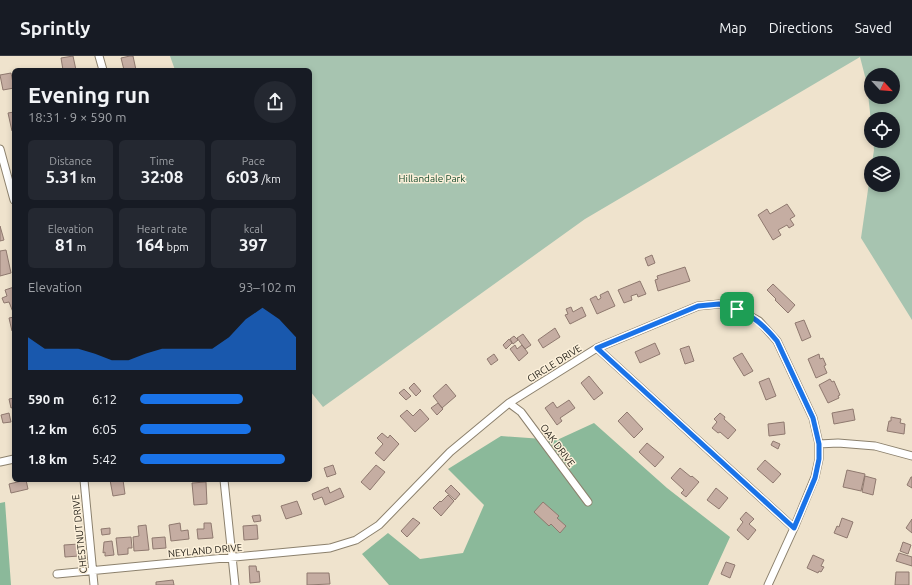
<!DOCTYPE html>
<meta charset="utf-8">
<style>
:root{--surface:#171b24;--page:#242831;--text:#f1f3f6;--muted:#9ea1a6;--line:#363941;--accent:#1a73e8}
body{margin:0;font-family:Ubuntu,sans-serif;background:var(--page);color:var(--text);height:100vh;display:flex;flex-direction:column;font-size:15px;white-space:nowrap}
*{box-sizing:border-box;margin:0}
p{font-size:13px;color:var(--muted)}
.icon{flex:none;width:22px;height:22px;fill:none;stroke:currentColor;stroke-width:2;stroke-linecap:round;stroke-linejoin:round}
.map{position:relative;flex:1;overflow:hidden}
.side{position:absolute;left:12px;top:12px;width:300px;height:414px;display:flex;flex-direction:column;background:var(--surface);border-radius:6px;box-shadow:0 2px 6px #0003}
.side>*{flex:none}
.needle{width:26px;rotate:116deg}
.tools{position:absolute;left:864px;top:12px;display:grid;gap:8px}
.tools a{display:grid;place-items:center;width:36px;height:36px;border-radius:50%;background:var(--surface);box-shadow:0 2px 6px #0003;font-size:20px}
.pin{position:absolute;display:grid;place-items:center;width:34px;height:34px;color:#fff;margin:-17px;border-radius:8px;box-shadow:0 2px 6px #0006}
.round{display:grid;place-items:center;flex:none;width:42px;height:42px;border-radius:21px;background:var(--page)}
.head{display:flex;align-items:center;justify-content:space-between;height:68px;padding:0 16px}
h1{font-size:22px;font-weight:700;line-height:30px}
.metrics{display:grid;grid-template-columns:repeat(3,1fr);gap:6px;height:68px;padding:4px 16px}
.metrics div{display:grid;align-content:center;border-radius:6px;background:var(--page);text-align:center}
.metrics b{font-size:17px;font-weight:700}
.metrics small{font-size:11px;font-weight:400}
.metrics p{font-size:11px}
.chart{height:112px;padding:8px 16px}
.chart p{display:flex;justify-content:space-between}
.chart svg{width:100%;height:72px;margin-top:4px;fill:var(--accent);opacity:.7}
ul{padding:0 16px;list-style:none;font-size:13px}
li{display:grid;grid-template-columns:64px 48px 1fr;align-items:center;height:30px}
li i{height:10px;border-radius:5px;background:var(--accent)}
header{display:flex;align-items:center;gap:24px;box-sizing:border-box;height:56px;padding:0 20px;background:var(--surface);border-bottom:1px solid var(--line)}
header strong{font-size:19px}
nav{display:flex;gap:22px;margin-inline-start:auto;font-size:14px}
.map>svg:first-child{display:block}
</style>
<header>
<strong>Sprintly</strong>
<nav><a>Map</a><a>Directions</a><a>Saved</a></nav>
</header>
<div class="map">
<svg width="912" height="529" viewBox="0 0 912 529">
<rect width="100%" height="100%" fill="#efe3cd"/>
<!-- green -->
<path fill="#a7c4b0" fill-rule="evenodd" d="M170,0H912V264L861,182L871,113V129H893V107H872L874,94L873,85H893V63H871V66L867,28L860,1L585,163L323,351L310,335V14H175ZM871,19H893V41H871Z"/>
<!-- forest -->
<path fill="#8bb99a" d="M594,367L667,432L730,481L708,529H389L362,498L388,477L420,503L463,497L484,449L448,413L501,380L557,384Z
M5,446L11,529H0V447Z"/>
<!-- building -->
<path fill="#c5ada2" stroke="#8f796f" d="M73,0L76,14H63L61,2Z
M130,0H133L136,14H124L121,2Z
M11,17L14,32L3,34L0,19Z
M14,56V75H12L8,57Z
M787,148L795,160L790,163L794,169L789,172L787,169L778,174L781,179L773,184L758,159L767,153L770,158Z
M0,170L4,184L0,185Z
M6,194L11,217L0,220V195Z
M652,199L655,207L648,210L645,202Z
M685,211L690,225L658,235L655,224L658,223L657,220Z
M640,225L646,238L638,241L637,238L631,240L632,244L624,247L618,234Z
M773,228L795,249L788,257L775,244L776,243L767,234Z
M14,231V255L13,256L9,246L4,247L2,242L7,240L5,234Z
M608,235L615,250L597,258L590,243L596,240L598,244L601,242L600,239Z
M571,251L573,256L582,251L586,260L570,268L565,259L568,258L566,253Z
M14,261V275H12L9,262Z
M804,264L811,281L802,285L795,267Z
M555,272L560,281L543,292L538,284Z
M523,278L531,289L525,293L517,282Z
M514,280L518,284L513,288L510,283Z
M509,283L512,287L506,293L503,289Z
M655,287L660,298L640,307L635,296Z
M515,289L517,293L522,289L528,297L519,305L510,293Z
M689,290L694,305L685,308L680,293Z
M742,297L753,315L744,320L733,302Z
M494,298L498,304L491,309L487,303Z
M819,298L820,303L823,302L826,309L824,310L827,317L816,322L808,303Z
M589,320L603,337L594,344L581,327Z
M769,322L776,340L766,344L759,326Z
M830,323L832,326L834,325L840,339L838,340L839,342L828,347L819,329Z
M414,327L421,335L416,340L409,332Z
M446,328L456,340L442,352L433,340Z
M404,333L411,340L406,344L399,337Z
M14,342V351L11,352L9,343Z
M569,344L575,352L560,362L562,365L557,369L545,352L553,346L557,352Z
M438,347L443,353L437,359L431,352Z
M420,353L429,363L415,376L400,360L407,354L413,360Z
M853,353L855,364L834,368L832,357Z
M627,356L643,373L634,382L618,365Z
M9,357L11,366L3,367L1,359Z
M720,357L725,361L724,363L736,374L728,383L720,376L718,377L712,372L717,366L714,363Z
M891,361L901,363L900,367L905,368L904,378L887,375L889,365H891Z
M784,366L785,378L769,380L768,368Z
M382,377L388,382L390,379L399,388L384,405L375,397L383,388L377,382Z
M773,385L780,388L778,393L771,389Z
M647,387L664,401L655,411L639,396Z
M765,404L781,418L773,427L757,413Z
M333,409L336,418L327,421L324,412Z
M376,409L385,416L370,434L361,426Z
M680,412L691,421L692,420L699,426L686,441L681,437L684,434L671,422Z
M847,414L865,418L861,435L843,431Z
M865,420L876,423L873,439L862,436Z
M911,421H912V432L907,429Z
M26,424L28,433L11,437L9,428Z
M110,424H123L125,438L113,440Z
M206,426L207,448L194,449L192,427Z
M451,429L460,438L455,444L445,435Z
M328,431L330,437L340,432L344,441L325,449L322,441L314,444L312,438Z
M716,432L728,442L719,453L707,444Z
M448,439L454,445L441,460L433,452L440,445L441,446Z
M297,445L302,458L286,463L281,450Z
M543,446L559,460L557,462L566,470L560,477L551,468L549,470L534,456Z
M746,456L754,463L749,468L756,474L748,484L737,474L743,466L740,463Z
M260,459L261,465L254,466L252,460Z
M413,462L420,467L407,481L401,475Z
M842,462L853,466L847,482L834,477L837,470L839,471Z
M912,463V477L906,472Z
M180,467L181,475L188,474L189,483L171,485L169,469Z
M204,467H211L213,482L198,483L197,473H204Z
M146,469L149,494L134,495L133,481L139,480L138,470Z
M257,469L258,483L244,484L243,470Z
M110,472V478L102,479L101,473Z
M131,481L132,492H128V498L118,499L116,482Z
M165,481L166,492L153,493L152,482Z
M112,485L114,499L105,500V496L103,497L104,486Z
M903,486L911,489L908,498L900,495Z
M79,488V500L65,501L64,489Z
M899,497L912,501V510L896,505Z
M813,499L824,504L821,510L824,511L821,516L819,515L818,517L807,512Z
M726,506L735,509L730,522L721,518Z
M249,510H256L257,516L259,515L260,526L250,527Z
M896,516H909V529H895Z
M307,517H329L330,528L307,529Z
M173,524L174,529H156V526Z"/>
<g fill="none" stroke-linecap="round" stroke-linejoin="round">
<!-- street casing -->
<g stroke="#8c816d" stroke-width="9">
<path id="street" d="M99,0L103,14
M0,93L14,144
M597,292L794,472
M509,347L521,356L588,446
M819,388L838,387L875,390L912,400
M0,406L14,403
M84,424L94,529
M224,424L235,529
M57,518L330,492L356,484L379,469L450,396L509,347L597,292L698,250L719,248L737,253L759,265L777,285L813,362L819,388V403L815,421L794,472L768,529"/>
</g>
<!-- street -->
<use href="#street" stroke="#fff" stroke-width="7"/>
</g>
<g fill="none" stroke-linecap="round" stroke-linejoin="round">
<!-- route casing -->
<g stroke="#fff" stroke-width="8">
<path id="route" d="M719,248C747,256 758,262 777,285L813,362L819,388V403L815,422L794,472L597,292L698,250Z"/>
</g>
<!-- route -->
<use href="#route" stroke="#1a73e8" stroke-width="5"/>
</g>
<g text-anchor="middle" stroke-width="3" stroke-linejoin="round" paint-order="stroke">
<!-- park labels -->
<g font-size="10" fill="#0f4628" stroke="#fcf0da">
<text x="432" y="126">Hillandale Park</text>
</g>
<!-- street labels -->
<g font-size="10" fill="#27231b" stroke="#fcf0da">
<text transform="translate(554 307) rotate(-32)" y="4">CIRCLE DRIVE</text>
<text transform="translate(558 389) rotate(53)" y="4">OAK DRIVE</text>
<text transform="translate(79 478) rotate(-96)" y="4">CHESTNUT DRIVE</text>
<text transform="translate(205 494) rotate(-5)" y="4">NEYLAND DRIVE</text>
</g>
</g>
</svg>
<div class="tools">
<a><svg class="needle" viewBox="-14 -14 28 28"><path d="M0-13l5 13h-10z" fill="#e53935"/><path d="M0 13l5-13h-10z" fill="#9ea1a6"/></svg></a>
<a><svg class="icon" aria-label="locate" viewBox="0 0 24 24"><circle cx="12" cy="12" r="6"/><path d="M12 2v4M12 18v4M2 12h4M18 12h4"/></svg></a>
<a><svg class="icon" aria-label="layers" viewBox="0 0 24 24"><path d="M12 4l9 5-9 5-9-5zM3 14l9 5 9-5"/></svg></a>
</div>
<div class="pin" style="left:737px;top:253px;background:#1e9e55"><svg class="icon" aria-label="arrive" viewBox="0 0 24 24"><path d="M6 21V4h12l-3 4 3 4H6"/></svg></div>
<section class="side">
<div class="head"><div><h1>Evening run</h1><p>18:31 · 9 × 590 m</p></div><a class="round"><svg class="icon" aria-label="share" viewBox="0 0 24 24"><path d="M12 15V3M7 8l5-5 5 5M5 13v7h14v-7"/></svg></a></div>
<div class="metrics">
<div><p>Distance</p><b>5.31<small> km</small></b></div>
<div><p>Time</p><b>32:08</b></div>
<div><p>Pace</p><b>6:03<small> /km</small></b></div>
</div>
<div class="metrics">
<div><p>Elevation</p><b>81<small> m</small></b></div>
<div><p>Heart rate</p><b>164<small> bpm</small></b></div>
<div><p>kcal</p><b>397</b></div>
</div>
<div class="chart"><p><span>Elevation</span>93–102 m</p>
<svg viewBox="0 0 160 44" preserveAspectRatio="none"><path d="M0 44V24L10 31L20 31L30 31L40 34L50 38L60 38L70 34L80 31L90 31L100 31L110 31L120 24L130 13L140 6L150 13L160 24V44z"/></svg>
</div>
<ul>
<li><b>590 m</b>6:12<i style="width:66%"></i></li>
<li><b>1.2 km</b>6:05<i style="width:71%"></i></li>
<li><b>1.8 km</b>5:42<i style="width:93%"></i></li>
</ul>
</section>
</div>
